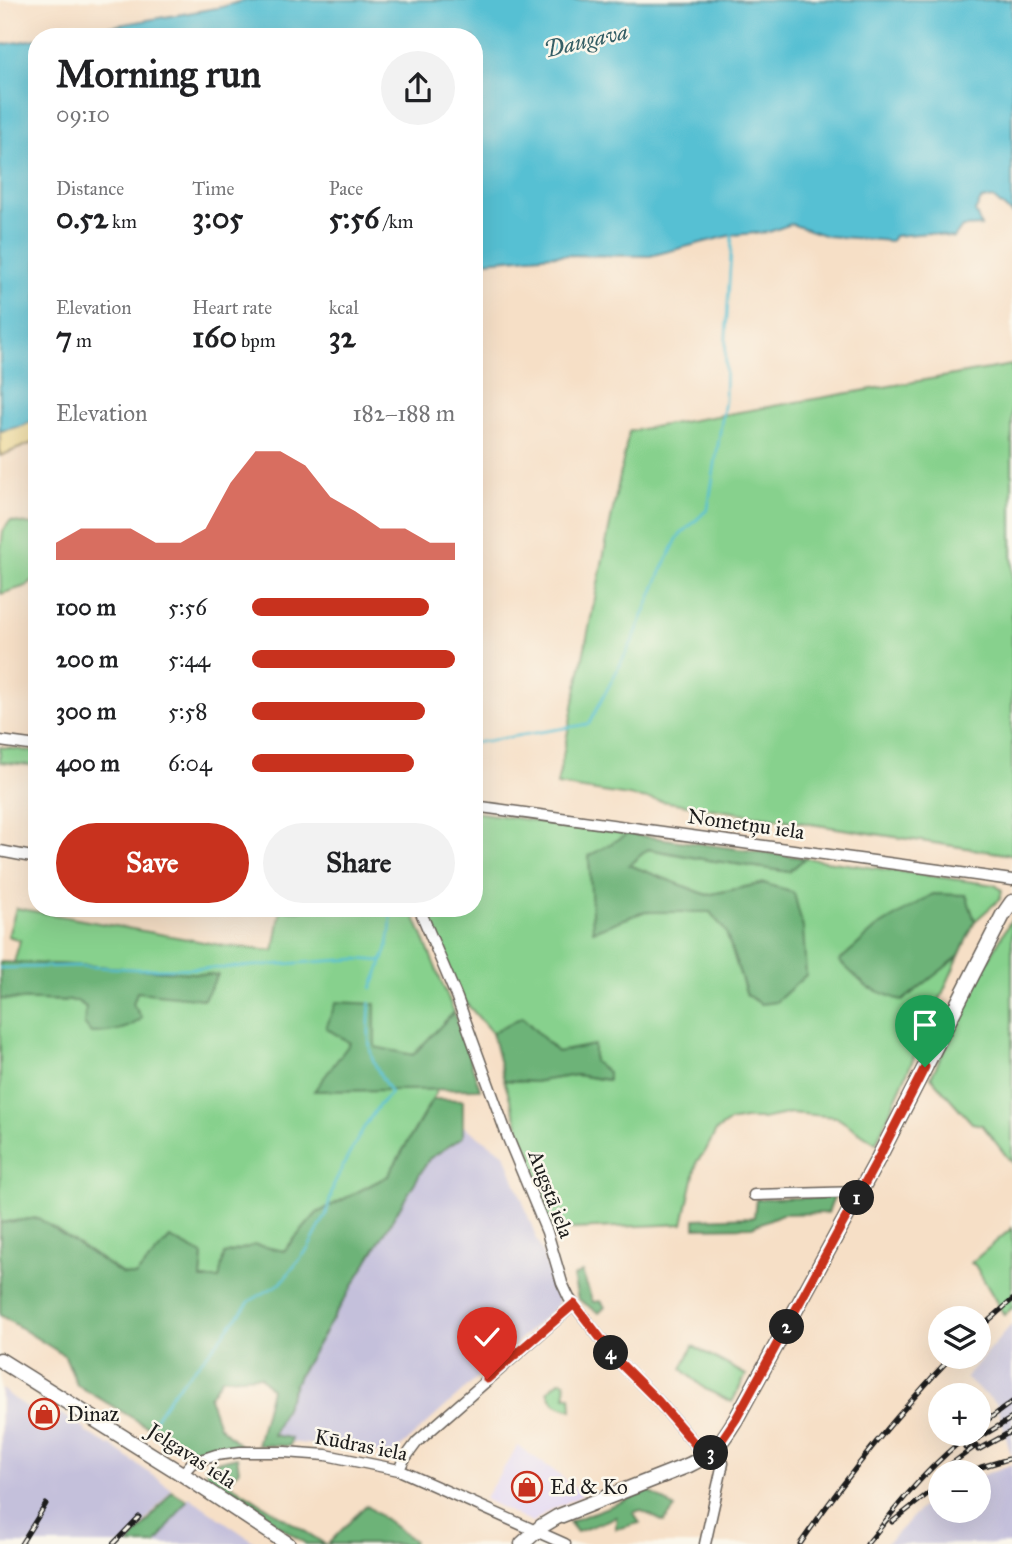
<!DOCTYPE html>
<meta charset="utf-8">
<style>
:root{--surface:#fff;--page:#f2f2f2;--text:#202124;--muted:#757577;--accent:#c8321e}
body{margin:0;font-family:"IM FELL Great Primer",serif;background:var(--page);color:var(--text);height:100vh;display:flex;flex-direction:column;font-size:26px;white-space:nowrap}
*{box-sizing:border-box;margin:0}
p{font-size:23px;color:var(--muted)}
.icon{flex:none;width:38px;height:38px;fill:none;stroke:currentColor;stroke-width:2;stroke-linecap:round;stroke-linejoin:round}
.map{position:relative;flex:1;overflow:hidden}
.panel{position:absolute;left:28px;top:28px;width:455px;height:889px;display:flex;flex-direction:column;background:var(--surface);border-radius:28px;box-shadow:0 7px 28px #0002}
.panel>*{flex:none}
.buttons{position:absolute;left:928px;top:1306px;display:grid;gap:14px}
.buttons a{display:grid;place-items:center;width:63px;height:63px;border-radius:50%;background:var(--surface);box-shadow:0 7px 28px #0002;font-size:35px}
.pin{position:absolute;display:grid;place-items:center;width:60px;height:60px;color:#fff;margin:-72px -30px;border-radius:50% 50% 50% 0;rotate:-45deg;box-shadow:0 0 7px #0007}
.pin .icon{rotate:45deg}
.km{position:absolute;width:35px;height:35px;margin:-18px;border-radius:50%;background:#222;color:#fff;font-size:19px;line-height:35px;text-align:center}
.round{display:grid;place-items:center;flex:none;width:74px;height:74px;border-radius:37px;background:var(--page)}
.summary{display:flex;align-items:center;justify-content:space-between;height:119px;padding:0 28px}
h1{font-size:38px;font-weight:700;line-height:52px}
.metrics{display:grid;grid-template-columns:repeat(3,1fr);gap:10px;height:119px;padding:7px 28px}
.metrics div{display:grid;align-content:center}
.metrics b{font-size:30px;font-weight:700}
.metrics small{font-size:19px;font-weight:400}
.metrics p{font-size:19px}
.chart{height:196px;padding:14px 28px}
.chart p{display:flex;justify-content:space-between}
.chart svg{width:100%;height:126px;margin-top:7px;fill:var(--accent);opacity:.7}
.action{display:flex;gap:14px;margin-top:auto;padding:14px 28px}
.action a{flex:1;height:80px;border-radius:42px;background:var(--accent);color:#fff;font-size:28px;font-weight:700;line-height:80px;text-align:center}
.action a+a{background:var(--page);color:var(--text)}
ul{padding:0 28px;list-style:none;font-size:23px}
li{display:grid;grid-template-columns:112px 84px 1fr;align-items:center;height:52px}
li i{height:18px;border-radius:9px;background:var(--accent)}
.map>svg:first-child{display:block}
</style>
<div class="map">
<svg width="1012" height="1544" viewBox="0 0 1012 1544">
<rect width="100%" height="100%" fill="#fbf7ec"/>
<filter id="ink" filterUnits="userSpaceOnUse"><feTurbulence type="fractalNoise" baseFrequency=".0143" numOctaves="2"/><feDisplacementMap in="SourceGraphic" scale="14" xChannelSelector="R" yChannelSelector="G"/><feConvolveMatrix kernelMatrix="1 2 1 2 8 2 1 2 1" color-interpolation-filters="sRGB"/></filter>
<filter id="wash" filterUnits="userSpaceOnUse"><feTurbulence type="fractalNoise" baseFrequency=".00686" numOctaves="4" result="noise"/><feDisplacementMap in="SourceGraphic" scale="28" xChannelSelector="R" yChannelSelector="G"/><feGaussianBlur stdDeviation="1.57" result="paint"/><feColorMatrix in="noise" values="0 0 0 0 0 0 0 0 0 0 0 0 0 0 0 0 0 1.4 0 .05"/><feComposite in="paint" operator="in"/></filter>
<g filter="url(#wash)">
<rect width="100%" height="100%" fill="#f6dfc6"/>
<!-- built -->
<path fill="#e0d4f4" d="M518,1446L553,1470L583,1495L546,1512L532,1523L484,1499Z"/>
<!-- industrial -->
<path fill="#c4c0db" d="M450,1117L505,1154L559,1299L557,1306L392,1455L269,1439L295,1378Z
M1012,1324V1459L997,1404L965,1378Z
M1,1389L31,1411L29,1415L50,1428L60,1413L86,1429L85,1432L93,1436H94L109,1446L110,1445L172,1489L126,1544H0Z
M1012,1464V1544H886L936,1493L940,1492V1510H978V1477Z
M189,1497L257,1544H144Z"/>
<!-- green -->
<path fill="#87d18d" stroke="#527654" stroke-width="2" d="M1012,365V855L557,785L629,431Z
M10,521L37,526V577L26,586L1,594L0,557L3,531Z
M0,747L37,752V766L0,762Z
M474,812L628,834L589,856L594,930L643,912H710L726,932L747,995L764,883L707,895L629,865L648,849L708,860L789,872L805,858L995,885L1002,890L1000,899L975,921L966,895L840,961L867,987L902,1000L959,956L876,1143L836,1117L791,1113L762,1119H745L729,1122L716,1131L705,1152L697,1161L683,1224L551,1230L504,1080L534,1082L576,1075L607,1080L557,1052L522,1017L492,1033L460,996L423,908H474Z
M16,908L226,946L274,951L281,909C291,910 303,912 313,908H411L454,1012L414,1055L351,1043L315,1091L438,1089L388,1176L317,1213L284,1251L255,1245L219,1279H201L203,1255L170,1238L136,1276L123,1274L38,1218L0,1223V999L77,1001L86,1007L133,1004L137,991L203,999L217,976L96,966L14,963L20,940L8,936Z
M1012,918V1163L982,1125L972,1123L931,1077L982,971Z
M1012,1228V1308L1004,1315L975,1265L971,1263Z
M693,1346L746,1375L732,1402L705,1389L682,1369Z
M559,1381L565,1382L566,1396H571L572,1410C558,1406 553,1405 548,1391Z"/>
<!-- forest -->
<path fill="#6db378" stroke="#44684a" stroke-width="2" d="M628,834L805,858L789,872L708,860L648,849L629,865L707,895L764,883L794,893L803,928L806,975L776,1002L761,1004L747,995L726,932L710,912H643L593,931L589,856Z
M933,894L966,895L975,921L959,956L902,1001L867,987L839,961L876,928Z
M0,962L96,966L218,975L204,999L137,992L133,1004L142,1018C129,1030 109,1033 91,1033L84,1024L86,1007L77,1001L0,999Z
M336,1002L375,1004V1047L413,1055L454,1012L480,1089L314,1091L350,1043L326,1028Z
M522,1017L557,1052L594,1045V1062L608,1072V1080L576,1075L534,1082L504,1080L492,1033Z
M433,1099L463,1100V1137L429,1159L299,1375L273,1435L291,1438L290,1446L257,1445L271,1389L260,1376L222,1378L209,1397L219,1426L242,1447L197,1456L77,1385L65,1356L0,1315V1223L38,1218L122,1274L135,1276L170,1238L203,1255L201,1279H219L224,1254L255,1245L284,1251L317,1213L388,1176Z
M834,1197L828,1213L782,1214L752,1227L695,1228V1219L754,1217L756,1199Z
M582,1272L593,1302L601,1301L605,1307L599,1313L578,1299L573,1277Z
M237,1457L239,1470L229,1483L325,1544H306L206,1477L207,1464Z
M172,1491L187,1500L156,1544H129Z
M649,1491L675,1508L664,1522L640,1510L633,1513L640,1523L616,1529V1517L577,1532L569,1522Z
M366,1505L414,1541L413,1544H328Z"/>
<!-- sand -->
<path fill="#eeda9e" stroke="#857b5d" stroke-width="2" d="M37,419V441L0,456V431L22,426Z"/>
<!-- water -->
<path fill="#57c0d3" stroke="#3a6e78" stroke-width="2" d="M245,0H1012V214L993,198L981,200L975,211L981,226L962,227L954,238L929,233L894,236L891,241L827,236L791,224L769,232L732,235L650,256L553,255L474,262V37H50L222,7Z
M37,39V419L22,426L0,431V45Z"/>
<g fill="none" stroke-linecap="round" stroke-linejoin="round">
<!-- stream -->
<path stroke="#57c0d3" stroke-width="2.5" d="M474,743L589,724L633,640L661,572L678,537L708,509L725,400L726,335L732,235
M0,968L76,966L136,969L223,968L357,959L382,961
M372,988C383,960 394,939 390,908
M151,1425L173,1392L210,1351L250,1301L281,1283L308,1249L326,1215L334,1184L344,1164L363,1129L379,1105L391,1093C384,1081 374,1067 371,1053C367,1038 369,1018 370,1002"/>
</g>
</g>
<g filter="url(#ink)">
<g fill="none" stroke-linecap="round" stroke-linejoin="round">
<!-- minor casing -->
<g stroke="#686058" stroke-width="13">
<path id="minor" d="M0,741L37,746
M474,806L1012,880
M0,851L37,858
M419,908L457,998L508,1138L547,1232L562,1283L569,1298L618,1361L658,1401L706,1457
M754,1195L860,1192
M399,1470L403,1461L417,1442L574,1304
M182,1474L192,1463L216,1455L240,1452H285L326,1455L399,1470L565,1544
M705,1544L723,1463L715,1450"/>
</g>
<!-- tertiary casing -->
<g stroke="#686058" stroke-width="17">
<path id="tertiary" d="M0,1360L182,1474L288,1544
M522,1544L542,1526L557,1517L689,1465C716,1452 721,1443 736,1419L879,1157L1003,915L1012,902"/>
</g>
<!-- minor -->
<use href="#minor" stroke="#fff" stroke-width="10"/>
<!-- tertiary -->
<use href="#tertiary" stroke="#fff" stroke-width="14"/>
<!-- rail casing -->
<g stroke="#1c1c1c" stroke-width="5">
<path id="rail" d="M978,1330L1012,1300
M978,1427L1012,1402
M965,1448L972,1442L1012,1418
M978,1450L1012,1431
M940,1472L976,1446
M972,1472L981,1467L1012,1458
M892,1522L930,1492L940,1487
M883,1524C910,1490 937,1459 971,1433
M21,1544L46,1504
M113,1544L139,1517
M800,1544C846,1477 896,1415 952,1356
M867,1544L890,1516"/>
</g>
<!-- rail -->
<use href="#rail" stroke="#fbf7ec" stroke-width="2.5" stroke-dasharray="8" stroke-linecap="butt"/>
</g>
</g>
<g fill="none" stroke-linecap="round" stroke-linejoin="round" filter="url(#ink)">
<!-- route casing -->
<g stroke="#fff" stroke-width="14">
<path id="route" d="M487,1379L574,1304L618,1361L658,1401L706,1457L715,1450L736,1419L879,1157L925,1067"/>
</g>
<!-- route -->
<use href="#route" stroke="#c8321e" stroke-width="9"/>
</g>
<!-- icons -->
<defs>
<g id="shop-ring" transform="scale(1.575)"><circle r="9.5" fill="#fbf7ec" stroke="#c8321e" stroke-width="1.5"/><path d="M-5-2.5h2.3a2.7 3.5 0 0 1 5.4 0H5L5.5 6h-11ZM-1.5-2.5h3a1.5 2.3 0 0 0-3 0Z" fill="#c8321e"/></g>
</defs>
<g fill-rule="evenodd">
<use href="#shop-ring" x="44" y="1414"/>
<use href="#shop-ring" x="527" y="1487"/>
</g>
<g text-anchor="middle" stroke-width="5" stroke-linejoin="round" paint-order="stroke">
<!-- street labels -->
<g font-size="21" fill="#1c1c1c" stroke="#fbf7ec">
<text transform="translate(746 824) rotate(8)" y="7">Nometņu iela</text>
<text transform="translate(551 1194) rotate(69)" y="7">Augstā iela</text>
<text transform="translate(361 1445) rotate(11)" y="7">Kūdras iela</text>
<text transform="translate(192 1456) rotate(33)" y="7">Jelgavas iela</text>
</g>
<!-- poi labels -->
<g font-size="21" fill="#1c1c1c" stroke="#fbf7ec" text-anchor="start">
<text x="67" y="1421">Dinaz</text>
<text x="550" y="1494">Ed &amp; Ko</text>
</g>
<!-- water labels -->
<g font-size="23" font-style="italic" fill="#345e65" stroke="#fbf7ec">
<text transform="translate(586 40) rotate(-13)" y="8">Daugava</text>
</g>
</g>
</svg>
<div class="buttons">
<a><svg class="icon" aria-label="layers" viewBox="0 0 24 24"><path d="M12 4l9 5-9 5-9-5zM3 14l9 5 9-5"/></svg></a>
<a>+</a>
<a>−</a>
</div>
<div class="pin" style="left:925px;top:1067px;background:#1e9e55"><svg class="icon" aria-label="arrive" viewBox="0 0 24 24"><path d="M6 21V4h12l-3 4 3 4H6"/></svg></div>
<div class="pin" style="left:487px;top:1379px;background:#d93025"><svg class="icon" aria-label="check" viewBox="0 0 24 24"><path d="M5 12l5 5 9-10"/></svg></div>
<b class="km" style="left:857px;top:1198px">1</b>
<b class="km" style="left:787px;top:1327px">2</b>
<b class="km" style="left:711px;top:1453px">3</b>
<b class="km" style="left:611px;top:1353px">4</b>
<section class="panel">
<div class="summary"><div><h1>Morning run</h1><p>09:10</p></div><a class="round"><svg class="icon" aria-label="share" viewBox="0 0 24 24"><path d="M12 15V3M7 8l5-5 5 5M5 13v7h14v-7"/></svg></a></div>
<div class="metrics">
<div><p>Distance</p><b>0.52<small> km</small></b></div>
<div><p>Time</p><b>3:05</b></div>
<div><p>Pace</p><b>5:56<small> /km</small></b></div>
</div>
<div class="metrics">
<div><p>Elevation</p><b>7<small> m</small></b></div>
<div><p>Heart rate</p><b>160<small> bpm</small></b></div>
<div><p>kcal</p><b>32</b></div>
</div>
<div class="chart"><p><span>Elevation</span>182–188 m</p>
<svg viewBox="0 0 160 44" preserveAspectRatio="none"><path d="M0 44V38L10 33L20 33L30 33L40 38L50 38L60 33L70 17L80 6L90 6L100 11L110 22L120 27L130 33L140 33L150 38L160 38V44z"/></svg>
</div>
<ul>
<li><b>100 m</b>5:56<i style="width:87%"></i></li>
<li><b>200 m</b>5:44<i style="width:100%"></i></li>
<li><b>300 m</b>5:58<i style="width:85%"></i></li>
<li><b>400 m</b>6:04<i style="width:80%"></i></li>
</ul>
<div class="action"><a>Save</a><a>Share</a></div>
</section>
</div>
